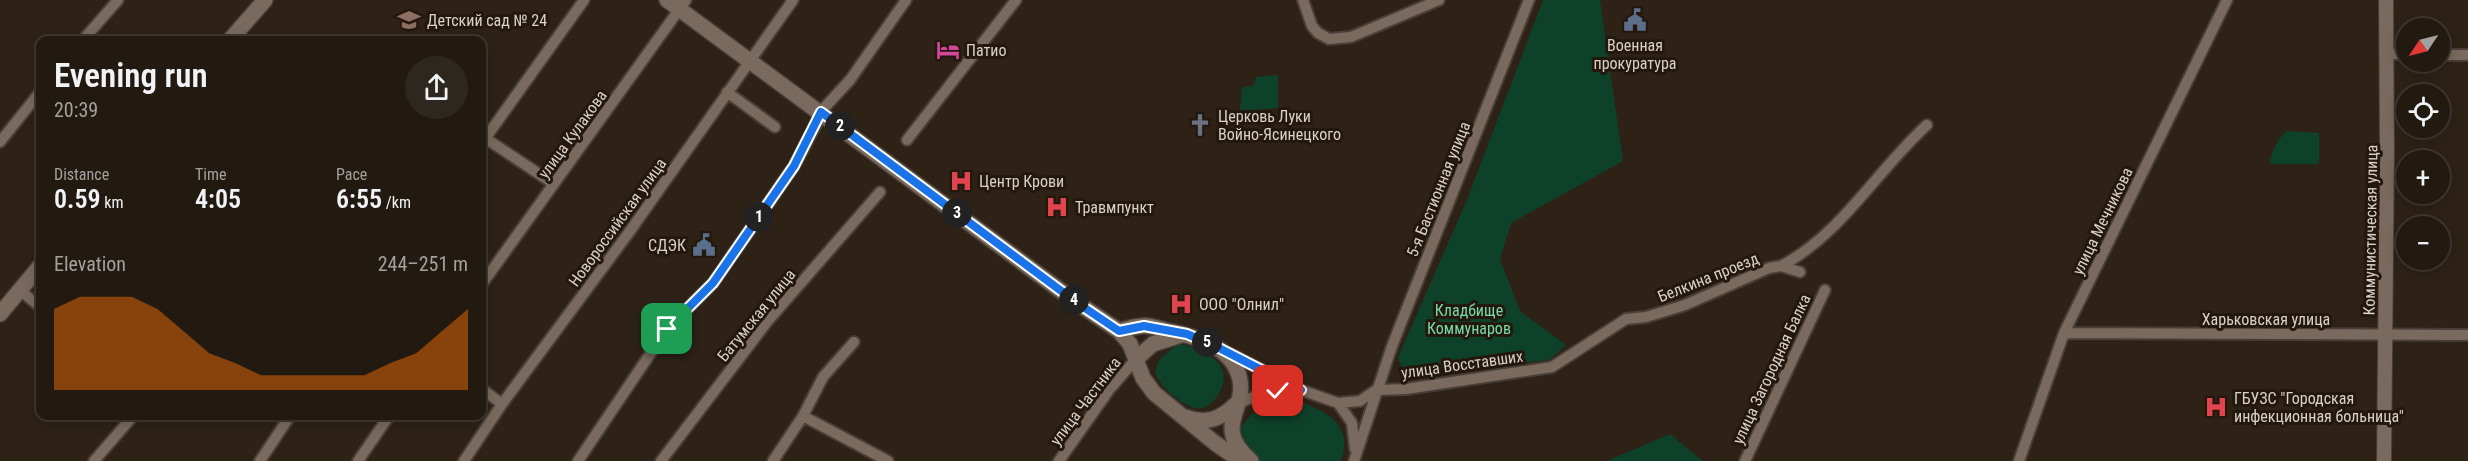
<!DOCTYPE html>
<meta charset="utf-8">
<style>
:root{--surface:#221a11;--page:#2e271f;--text:#f1f3f6;--muted:#a2a19f;--line:#3f3831;--accent:#b45309}
body{margin:0;font-family:"Roboto Condensed",sans-serif;background:var(--page);color:var(--text);height:100vh;display:flex;flex-direction:column;font-size:22px;white-space:nowrap}
*{box-sizing:border-box;margin:0}
p{font-size:20px;color:var(--muted)}
.icon{flex:none;width:33px;height:33px;fill:none;stroke:currentColor;stroke-width:2;stroke-linecap:round;stroke-linejoin:round}
.map{position:relative;flex:1;overflow:hidden}
.side{position:absolute;left:36px;top:36px;width:450px;height:384px;display:flex;flex-direction:column;background:var(--surface);border-radius:12px;box-shadow:0 3px 15px #0003,0 0 0 2px var(--line)}
.side>*{flex:none}
.needle{width:39px;rotate:235deg}
.fabs{position:absolute;left:2396px;top:18px;display:grid;gap:12px}
.fabs a{display:grid;place-items:center;width:54px;height:54px;border-radius:50%;background:var(--surface);box-shadow:0 3px 15px #0003,0 0 0 2px var(--line);font-size:30px}
.pin{position:absolute;display:grid;place-items:center;width:51px;height:51px;color:#fff;margin:-26px;border-radius:12px;box-shadow:0 3px 9px #0006}
.km{position:absolute;width:30px;height:30px;margin:-15px;border-radius:50%;background:#222;color:#fff;font-size:16px;line-height:30px;text-align:center}
.round{display:grid;place-items:center;flex:none;width:63px;height:63px;border-radius:32px;background:var(--page)}
.summary{display:flex;align-items:center;justify-content:space-between;height:102px;padding:0 18px}
h1{font-size:33px;font-weight:600;line-height:45px}
.stats{display:grid;grid-template-columns:repeat(3,1fr);gap:9px;height:102px;padding:6px 18px}
.stats div{display:grid;align-content:center}
.stats b{font-size:26px;font-weight:600}
.stats small{font-size:16px;font-weight:400}
.stats p{font-size:16px}
.chart{height:168px;padding:12px 18px}
.chart p{display:flex;justify-content:space-between}
.chart svg{width:100%;height:108px;margin-top:6px;fill:var(--accent);opacity:.7}
.map>svg:first-child{display:block}
</style>
<div class="map">
<svg width="2468" height="461" viewBox="0 0 2468 461">
<rect width="100%" height="100%" fill="#2e2217"/>
<!-- green -->
<path fill="#0e412a" d="M1543,0H1600L1623,161L1511,223L1500,259L1520,311L1566,345L1549,360L1404,375L1398,357L1467,200Z
M1278,75V108L1240,111L1242,88L1254,85L1256,77Z
M2287,131L2319,133V164H2270C2270,153 2278,138 2287,131Z
M2378,269L2376,310H2371V270Z
M1177,344C1193,345 1218,355 1223,372C1227,387 1212,411 1196,408C1189,407 1184,403 1179,400C1168,392 1160,385 1155,372L1159,360Z
M1285,397C1317,407 1356,419 1341,461H1261C1248,452 1245,443 1240,429C1252,411 1264,401 1285,397Z
M1670,434L1703,461H1607Z"/>
<g fill="none" stroke-linecap="round" stroke-linejoin="round">
<!-- minor casing -->
<g stroke="#493e37" stroke-width="14">
<path id="minor" d="M1303,0L1312,26L1318,33L1329,39L1351,37L1439,0
M83,40L118,0
M2386,54H2406
M2439,55H2468
M727,92L775,127
M485,138L554,184
M907,140L1016,0
M0,142L40,92
M482,143L584,0
M1781,266C1842,234 1877,170 1927,125
M482,284L686,0
M20,290L40,307
M2064,333L2468,335
M1227,352L1301,390L1338,403L1352,423L1355,449
M482,389L502,404
M1376,390L1406,389L1552,367L1626,319L1646,317L1685,305L1769,268L1781,266L1800,272
M1338,403L1360,401L1376,390
M1236,404L1261,394L1300,390
M803,416L888,461
M94,461L133,416
M260,461L290,416
M358,461L389,416
M464,461L502,404L630,231L793,0
M578,461L667,329L713,283L794,166L825,107L850,80L906,0
M661,461L767,322L880,192
M773,461L803,416L823,377L854,342
M1059,461L1109,390L1136,359
M1354,461L1392,346L1529,0
M1745,461L1825,290
M2019,461L2064,333L2227,0"/>
</g>
<!-- tertiary casing -->
<g stroke="#493e37" stroke-width="16">
<path id="tertiary" d="M2384,461L2387,150L2386,0"/>
</g>
<!-- secondary casing -->
<g stroke="#493e37" stroke-width="18">
<path id="secondary" d="M667,0L1076,302L1119,331L1130,344L1143,378L1154,393L1215,443L1241,461
M230,40L265,0
M0,314L40,266
M1119,331C1127,329 1134,326 1142,326C1149,325 1157,328 1164,330C1194,336 1233,345 1240,380C1246,411 1212,427 1251,461
M1136,359L1153,344L1181,335
M1185,417C1206,425 1221,419 1236,404"/>
</g>
<!-- minor -->
<use href="#minor" stroke="#796a5d" stroke-width="10"/>
<!-- tertiary -->
<use href="#tertiary" stroke="#796a5d" stroke-width="14"/>
<!-- secondary -->
<use href="#secondary" stroke="#796a5d" stroke-width="15"/>
</g>
<g fill="none" stroke-linecap="round" stroke-linejoin="round">
<!-- route casing -->
<g stroke="#fff" stroke-width="12">
<path id="route" d="M667,329L713,283L794,166L821,112L1076,302L1119,331L1144,326L1187,334L1219,348L1301,390L1278,391"/>
</g>
<!-- route -->
<use href="#route" stroke="#1a73e8" stroke-width="8"/>
</g>
<!-- icons -->
<defs>
<g id="school-bare" transform="scale(1.8)"><path d="M0-5L7-2L0 1L-7-2ZM-4 1L0 2.5L4 1V4Q0 6-4 4Z" fill="#8d6e63" stroke="#24180d" stroke-width="2.5" paint-order="stroke"/></g>
<g id="civic-bare" transform="scale(1.8)"><path d="M-.6-6.5H3V-4.5H.6V-3L4-1V1h2V6H-6V1h2V-1L-.6-3ZM-1.2 2.5V6h2.4V2.5Z" fill="#5c6f8a" stroke="#24180d" stroke-width="2.5" paint-order="stroke"/></g>
<g id="hotel-bare" transform="scale(1.8)"><path d="M-6-4.5h1.5V1H6V5H4.5V3h-9V5H-6ZM-4 0a1.8 1.8 0 1 1 3.6 0ZM.5 0V-2.5h3Q6-2.5 6 0Z" fill="#d1479c" stroke="#24180d" stroke-width="2.5" paint-order="stroke"/></g>
<g id="church-bare" transform="scale(1.8)"><path d="M-1.2-6h2.4v3.5h3.3v2.4h-3.3V6h-2.4V-.1h-3.3v-2.4h3.3Z" fill="#6b7280" stroke="#24180d" stroke-width="2.5" paint-order="stroke"/></g>
<g id="hospital-bare" transform="scale(1.8)"><path d="M-5-5h3v3.5h4V-5h3V5h-3V1.5h-4V5h-3Z" fill="#e0444e" stroke="#24180d" stroke-width="2.5" paint-order="stroke"/></g>
</defs>
<g fill-rule="evenodd">
<use href="#school-bare" x="409" y="20"/>
<use href="#civic-bare" x="1635" y="20"/>
<use href="#hotel-bare" x="948" y="50"/>
<use href="#church-bare" x="1200" y="125"/>
<use href="#hospital-bare" x="961" y="181"/>
<use href="#hospital-bare" x="1057" y="207"/>
<use href="#civic-bare" x="704" y="245"/>
<use href="#hospital-bare" x="1181" y="304"/>
<use href="#hospital-bare" x="2216" y="407"/>
</g>
<g text-anchor="middle" stroke-width="6" stroke-linejoin="round" paint-order="stroke">
<!-- poi labels -->
<g font-size="16" fill="#d9d1ca" stroke="#24180d" text-anchor="start">
<text x="427" y="26">Детский сад № 24</text>
<text x="1635" y="51" text-anchor="middle">Военная<tspan x="1635" dy="18">прокуратура</tspan></text>
<text x="966" y="56">Патио</text>
<text x="1218" y="122">Церковь Луки<tspan x="1218" dy="18">Войно-Ясинецкого</tspan></text>
<text x="979" y="187">Центр Крови</text>
<text x="1075" y="213">Травмпункт</text>
<text x="686" y="251" text-anchor="end">СДЭК</text>
<text x="1199" y="310">ООО "Олнил"</text>
<text x="2234" y="404">ГБУЗС "Городская<tspan x="2234" dy="18">инфекционная больница"</tspan></text>
</g>
<!-- street labels -->
<g font-size="16" fill="#d9d1ca" stroke="#24180d">
<text transform="translate(572 134) rotate(-54)" y="6">улица Кулакова</text>
<text transform="translate(1438 189) rotate(-68)" y="6">5-я Бастионная улица</text>
<text transform="translate(2102 221) rotate(-64)" y="6">улица Мечникова</text>
<text transform="translate(617 222) rotate(-54)" y="6">Новороссийская улица</text>
<text transform="translate(2370 230) rotate(-89)" y="6">Коммунистическая улица</text>
<text transform="translate(1708 277) rotate(-22)" y="6">Белкина проезд</text>
<text transform="translate(756 315) rotate(-51)" y="6">Батумская улица</text>
<text x="2266" y="325">Харьковская улица</text>
<text transform="translate(1462 364) rotate(-8)" y="6">улица Восставших</text>
<text transform="translate(1771 369) rotate(-65)" y="6">улица Загородная Балка</text>
<text transform="translate(1085 401) rotate(-53)" y="6">улица Частника</text>
</g>
<!-- park labels -->
<g font-size="16" fill="#75dba7" stroke="#24180d">
<text x="1469" y="316">Кладбище<tspan x="1469" dy="18">Коммунаров</tspan></text>
</g>
</g>
</svg>
<div class="fabs">
<a><svg class="needle" viewBox="-14 -14 28 28"><path d="M0-13l5 13h-10z" fill="#e53935"/><path d="M0 13l5-13h-10z" fill="#a2a19f"/></svg></a>
<a><svg class="icon" aria-label="locate" viewBox="0 0 24 24"><circle cx="12" cy="12" r="6"/><path d="M12 2v4M12 18v4M2 12h4M18 12h4"/></svg></a>
<a>+</a>
<a>−</a>
</div>
<div class="pin" style="left:667px;top:329px;background:#1e9e55"><svg class="icon" aria-label="arrive" viewBox="0 0 24 24"><path d="M6 21V4h12l-3 4 3 4H6"/></svg></div>
<div class="pin" style="left:1278px;top:391px;background:#d93025"><svg class="icon" aria-label="check" viewBox="0 0 24 24"><path d="M5 12l5 5 9-10"/></svg></div>
<b class="km" style="left:759px;top:217px">1</b>
<b class="km" style="left:840px;top:126px">2</b>
<b class="km" style="left:957px;top:213px">3</b>
<b class="km" style="left:1074px;top:300px">4</b>
<b class="km" style="left:1207px;top:342px">5</b>
<section class="side">
<div class="summary"><div><h1>Evening run</h1><p>20:39</p></div><a class="round"><svg class="icon" aria-label="share" viewBox="0 0 24 24"><path d="M12 15V3M7 8l5-5 5 5M5 13v7h14v-7"/></svg></a></div>
<div class="stats">
<div><p>Distance</p><b>0.59<small> km</small></b></div>
<div><p>Time</p><b>4:05</b></div>
<div><p>Pace</p><b>6:55<small> /km</small></b></div>
</div>
<div class="chart"><p><span>Elevation</span>244–251 m</p>
<svg viewBox="0 0 160 44" preserveAspectRatio="none"><path d="M0 44V11L10 6L20 6L30 6L40 11L50 20L60 29L70 33L80 38L90 38L100 38L110 38L120 38L130 33L140 29L150 20L160 11V44z"/></svg>
</div>
</section>
</div>
